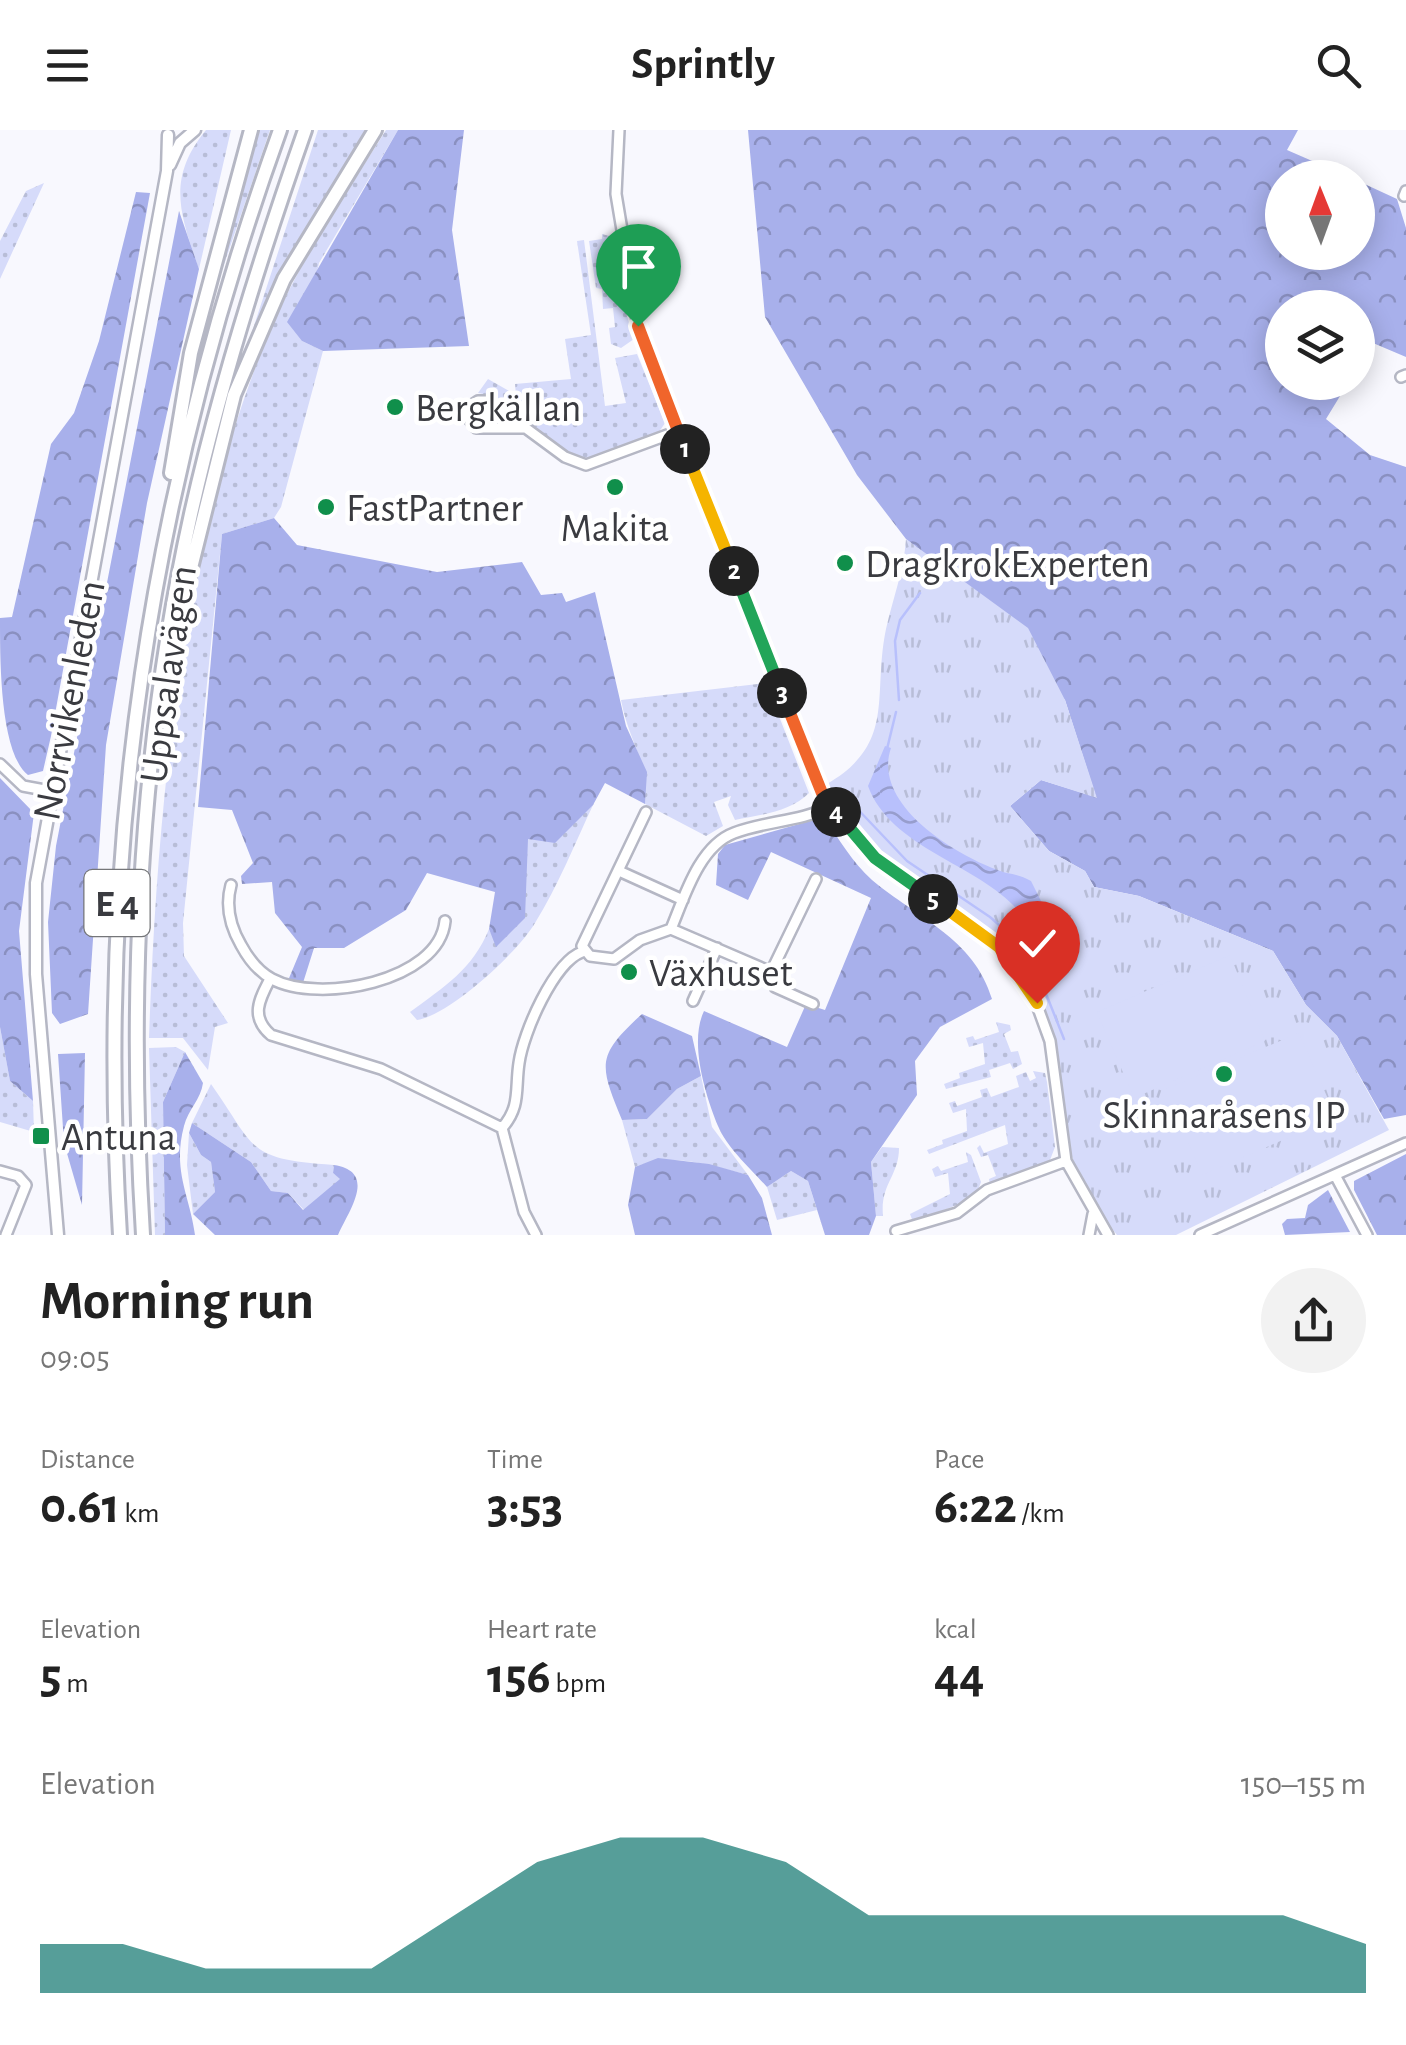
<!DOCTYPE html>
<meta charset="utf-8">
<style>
:root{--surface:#fff;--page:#f2f2f2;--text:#222;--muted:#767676;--accent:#0f766e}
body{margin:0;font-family:"Alegreya Sans",sans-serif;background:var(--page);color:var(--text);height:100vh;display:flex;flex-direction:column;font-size:38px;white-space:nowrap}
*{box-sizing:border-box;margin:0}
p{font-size:32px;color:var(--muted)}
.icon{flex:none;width:55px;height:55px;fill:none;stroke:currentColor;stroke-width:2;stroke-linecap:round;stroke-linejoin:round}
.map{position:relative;height:1105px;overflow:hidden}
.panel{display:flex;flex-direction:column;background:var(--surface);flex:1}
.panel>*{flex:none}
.needle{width:65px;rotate:359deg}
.buttons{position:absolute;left:1265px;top:30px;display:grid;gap:20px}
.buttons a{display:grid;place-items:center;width:110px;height:110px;border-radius:50%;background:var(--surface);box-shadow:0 5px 25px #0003;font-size:50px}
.pin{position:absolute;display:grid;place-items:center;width:85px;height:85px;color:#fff;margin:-102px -42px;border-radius:50% 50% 50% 0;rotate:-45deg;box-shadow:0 0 10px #0007}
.pin .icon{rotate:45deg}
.km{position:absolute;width:50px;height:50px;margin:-25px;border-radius:50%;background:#222;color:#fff;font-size:28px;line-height:50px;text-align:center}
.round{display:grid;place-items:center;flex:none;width:105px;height:105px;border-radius:52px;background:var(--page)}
.overview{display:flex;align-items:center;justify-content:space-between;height:170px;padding:0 40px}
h1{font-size:55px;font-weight:600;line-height:75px}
.figures{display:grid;grid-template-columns:repeat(3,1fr);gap:15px;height:170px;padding:10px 40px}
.figures div{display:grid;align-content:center}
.figures b{font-size:50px;font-weight:600}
.figures small{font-size:28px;font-weight:400}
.figures p{font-size:28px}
.chart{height:280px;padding:20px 40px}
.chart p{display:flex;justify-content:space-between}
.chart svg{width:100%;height:180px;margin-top:10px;fill:var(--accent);opacity:.7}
header{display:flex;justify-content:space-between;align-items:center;height:130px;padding:0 40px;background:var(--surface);font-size:45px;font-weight:600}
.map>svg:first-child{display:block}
</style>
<header><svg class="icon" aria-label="menu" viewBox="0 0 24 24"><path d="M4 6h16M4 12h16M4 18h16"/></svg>Sprintly<svg class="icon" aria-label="search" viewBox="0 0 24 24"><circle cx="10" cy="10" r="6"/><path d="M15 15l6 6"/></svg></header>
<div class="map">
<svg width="1406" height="1105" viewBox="0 0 1406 1105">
<defs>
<pattern id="grass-dots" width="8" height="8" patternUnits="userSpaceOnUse" patternTransform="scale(2.5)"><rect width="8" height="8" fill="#d6dbfa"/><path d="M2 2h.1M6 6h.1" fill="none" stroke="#b8bdd7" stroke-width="1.8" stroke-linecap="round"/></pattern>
<pattern id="forest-crowns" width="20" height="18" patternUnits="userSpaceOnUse" patternTransform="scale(2.5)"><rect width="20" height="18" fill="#a8b0eb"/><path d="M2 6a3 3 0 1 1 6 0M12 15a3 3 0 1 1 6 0" fill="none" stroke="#8a90c0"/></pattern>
<pattern id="park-tufts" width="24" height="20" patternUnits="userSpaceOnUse" patternTransform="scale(2.5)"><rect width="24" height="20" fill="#d6dbfa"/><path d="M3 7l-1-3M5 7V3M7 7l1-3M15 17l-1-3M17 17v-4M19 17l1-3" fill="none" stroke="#b8bdd7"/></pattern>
<pattern id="water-waves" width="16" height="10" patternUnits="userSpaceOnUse" patternTransform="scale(2.5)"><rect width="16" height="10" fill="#b8c0fc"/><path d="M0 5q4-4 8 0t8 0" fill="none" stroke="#979dcd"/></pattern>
</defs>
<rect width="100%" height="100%" fill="#f8f8fe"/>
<!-- grass -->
<path fill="url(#grass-dots)" d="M206,0H231L199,139C180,84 166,49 206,0Z
M257,0H270L204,193Z
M318,0H366L291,123L250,208Z
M386,0H398L319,133L302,211L323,221L281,377L274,388L222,404L183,793L184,826L228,893L215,897L208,940L183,908H149C157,678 181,409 272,196C302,127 346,64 386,0Z
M44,53L0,149V111L26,61Z
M602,104L613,107L620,163L634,209L621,218L611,214L609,198L615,197L613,178L603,179L602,159L596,158L589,111L602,109Z
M584,110L605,276L626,273L615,228L637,224L665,293L659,302C639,310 607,329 585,328C549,326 517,267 478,263L488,249L516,265L515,254L571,249L565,209L591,205L577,111Z
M766,553L809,663C791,682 759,685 735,690L728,675L731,666L714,672L723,696L706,706L645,674C648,628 629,613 621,570Z
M594,673C575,713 558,756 535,793C518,822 450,885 417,890L410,882C444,857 473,839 489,799L497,816L528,708L555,712Z
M996,892L1010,895L1011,900L1004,904L1011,922L1018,921L1022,934L1013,939L1010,933L989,940L991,947L946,959L944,954L960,948L959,943L985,934L983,913L969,917L966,908L973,906L975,910L999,902Z
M0,897L10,951L33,971L34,1002L0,992Z
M176,917L185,922L163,972L165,1105H155L149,918Z
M1033,941L1045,943L1047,952L1055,1017L1050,1030L990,1054L989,1049L996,1046L988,1025L981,1027L977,1018L980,1015L984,1023L1008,1014L1005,995L929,1024L927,1020L943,1014L942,1010L967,1001L966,979L953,983L949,973L955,971L957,976L982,967L980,960L987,958L991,967L1019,957L1016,946L1026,942L1030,951L1036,948Z
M701,946L712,997L748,1045C710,1035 672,1022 635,1037L622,990L647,989L677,959Z
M211,954C257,1019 245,1029 334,1035L333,1043L341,1049L304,1080L288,1063L271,1061L251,1032L192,993Z
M189,1003L201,1025L211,1032L215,1062L193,1084L187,1035Z
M882,1017L899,1018C899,1046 880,1054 883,1086H876L871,1032Z
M966,1022L971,1025L981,1052L975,1068L913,1092L910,1084L950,1064L948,1043L935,1047L932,1039L938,1036L941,1041L968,1032Z
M791,1041L808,1051L817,1080L777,1090L767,1057Z"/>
<!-- forest -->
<path fill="url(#forest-crowns)" d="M398,0H464L452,100L469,216L323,221L302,211L287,192Z
M748,0H1298L1287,20L1349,47L1282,48V122H1358V51L1397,69L1406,98V227L1373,213L1358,238V178H1282V252L1348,253L1326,289L1370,325L1406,337V985L1384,989L1337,906L1306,875L1273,821L1139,766L1094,757L1085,741L1049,721L1010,676L1041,650L1096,667L1065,570L941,437L906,409L857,345L765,187Z
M136,62L150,63L51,606L43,641L28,645C0,623 0,532 0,488L12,487L51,314L74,283L99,211Z
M179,81L199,139L147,373L106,615L88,884L60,894L52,883L48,792L56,716Z
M274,388L297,415L437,442L522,432L541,465L562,463L566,472L595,462L626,596L647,642L645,674L605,653L593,675L555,713L528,709L525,788L496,817L489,799L495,762L427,743L406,780L344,818H314L302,856L287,853L302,817L275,783L272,752L242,754L241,746L253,733L232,680L198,677L222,404Z
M0,648L34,683L19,801L33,971L10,951L0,897Z
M824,687C838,708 853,733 872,750C917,788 974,808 992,869L940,897L915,931L917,965L871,1032L876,1086L869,1105H825L808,1051L791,1041L767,1057C751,1039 727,1018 718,996C705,964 689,912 704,881L787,917L806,874L825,880L871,768L771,722L748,770L716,755L718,724L725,715Z
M642,884L692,906L701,946L677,959L647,989L622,990C599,934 596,926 642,884Z
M185,922L203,953C201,969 188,980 184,996C172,1041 190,1066 195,1105H165L163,972Z
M85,923L82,1075L64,1013L58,924Z
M192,993L251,1032L271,1061L288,1063L303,1080L340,1049L333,1043L334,1035C378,1042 349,1080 338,1105H215L193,1084L215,1062L211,1032L201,1025L189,1003Z
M1406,1024V1105H1377L1354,1060V1051Z
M658,1028L709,1034L748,1045L762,1068L772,1105H635L628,1075L635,1037Z
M1328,1060L1350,1102L1285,1105L1282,1094L1287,1089L1305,1088L1308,1075Z"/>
<!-- park -->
<path fill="url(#park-tufts)" d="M906,409L1028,498L1065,570L1097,668L1041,650L1010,676L1049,721L1085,741L1094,757L1139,766L1273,821L1306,875L1337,906L1389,1000L1176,1105H1117C1097,1079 1077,1051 1070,1018C1056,954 1060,891 1021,835C969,762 866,741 827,654C897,613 872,566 886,499C893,468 904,440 906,409Z"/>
<!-- pitch -->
<path fill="#d6dbfa" d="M1230,825L1265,911L1134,968L1097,882Z
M1299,903L1336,987L1202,1045L1166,959Z"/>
<!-- water -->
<path fill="url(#water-waves)" d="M885,616L891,618C872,673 951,722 995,739C1008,745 1018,743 1031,751L1047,783L1040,800L1032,801C1002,737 894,727 868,656Z"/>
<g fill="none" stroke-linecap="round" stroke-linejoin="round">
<!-- stream -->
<path stroke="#b8c0fc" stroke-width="2.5" d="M899,570L895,511L900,490L920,463
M887,619L896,582
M848,669L907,731L990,787L1015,809
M1033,813V831L1064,909"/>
<!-- minor casing -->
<g stroke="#b5b7c4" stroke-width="14">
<path id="minor" d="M619,0L616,64L638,196L822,663L875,728L999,817L1030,856L1050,911L1066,1031L1108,1105
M1404,66L1406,61
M1401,247L1406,245
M525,298H476L468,288L469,277L478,271H489L565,327L586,335L678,301
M0,634L23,656L50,661
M646,682L582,816L590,826L614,829L640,810L671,799C684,768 699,716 734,703C766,691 797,692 831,677
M619,741L683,770
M231,755C225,777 230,796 241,815C248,828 259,842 272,849C318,874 439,852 445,791
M671,799L771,842L816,749
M771,842L775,857L813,874
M270,849C259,870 250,887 271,905L381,939L502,998
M693,871L717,818
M0,1041L18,1046L26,1055L6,1105
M1335,1045L1367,1105
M896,1101L957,1083L987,1060L1066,1031
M536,1105L524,1082L502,998C521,977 515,959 519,933C523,903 554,832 582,822
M1089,1105L1093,1084
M1200,1105L1406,1013"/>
</g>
<!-- major casing -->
<g stroke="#b5b7c4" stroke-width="15">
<path id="major" d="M170,35L180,13L195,0
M58,1105L36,844V753L167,41L168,5"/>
</g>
<!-- highway casing -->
<g stroke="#b5b7c4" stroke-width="18">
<path id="highway" d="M171,343L191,223L251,0
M187,454L234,265L284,149L375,0
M120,1105C96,720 149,363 280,0
M143,1105C128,865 139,619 191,384C220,254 261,125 305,0"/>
</g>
<!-- minor -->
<use href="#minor" stroke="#fff" stroke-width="9"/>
<!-- major -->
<use href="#major" stroke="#fff" stroke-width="10"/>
<!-- highway -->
<use href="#highway" stroke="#fff" stroke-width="12"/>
</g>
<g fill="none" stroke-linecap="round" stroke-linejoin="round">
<!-- split-1 casing -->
<g stroke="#fff" stroke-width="20">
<path id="split-1" d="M638,196L685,319"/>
</g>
<!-- split-2 casing -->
<g stroke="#fff" stroke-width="20">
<path id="split-2" d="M685,319L734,441"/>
</g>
<!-- split-3 casing -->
<g stroke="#fff" stroke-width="20">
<path id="split-3" d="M734,441L782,563"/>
</g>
<!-- split-4 casing -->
<g stroke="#fff" stroke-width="20">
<path id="split-4" d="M782,563L822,663L836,682"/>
</g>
<!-- split-5 casing -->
<g stroke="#fff" stroke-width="20">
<path id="split-5" d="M836,682L875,728L933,769"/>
</g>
<!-- split-6 casing -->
<g stroke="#fff" stroke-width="20">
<path id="split-6" d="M933,769L999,817L1037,873"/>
</g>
<!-- split-1 -->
<use href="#split-1" stroke="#f0652b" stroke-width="12"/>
<!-- split-2 -->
<use href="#split-2" stroke="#f5b400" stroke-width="12"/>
<!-- split-3 -->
<use href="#split-3" stroke="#22a559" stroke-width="12"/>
<!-- split-4 -->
<use href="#split-4" stroke="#f0652b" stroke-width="12"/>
<!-- split-5 -->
<use href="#split-5" stroke="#22a559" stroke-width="12"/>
<!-- split-6 -->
<use href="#split-6" stroke="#f5b400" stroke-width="12"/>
</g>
<!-- markers -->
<g fill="#108f4b" stroke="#fff" stroke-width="4">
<circle cx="395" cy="277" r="10"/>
<circle cx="615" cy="357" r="10"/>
<circle cx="326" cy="377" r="10"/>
<circle cx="845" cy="433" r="10"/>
<circle cx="629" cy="842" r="10"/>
<circle cx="1224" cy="944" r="10"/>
<rect x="31" y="996" width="20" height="20" rx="5"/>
</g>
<g text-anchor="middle" stroke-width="9" stroke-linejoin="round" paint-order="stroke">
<!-- shield labels -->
<rect fill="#fff" stroke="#757679" stroke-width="2.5" x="84.5" y="740" width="65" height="66" rx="8"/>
<g font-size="38" font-weight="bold" fill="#3a3b40">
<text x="117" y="786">E 4</text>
</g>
<!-- poi labels -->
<g font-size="40" fill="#3a3b40" stroke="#fff" text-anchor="start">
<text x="415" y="291">Bergkällan</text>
<text x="346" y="391">FastPartner</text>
<text x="615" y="411" text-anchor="middle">Makita</text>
<text x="865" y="447">DragkrokExperten</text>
<text x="649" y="856">Växhuset</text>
<text x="1224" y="998" text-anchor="middle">Skinnaråsens IP</text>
<text x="61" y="1020">Antuna</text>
</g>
<!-- street labels -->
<g font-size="40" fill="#3a3b40" stroke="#fff">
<text transform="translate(167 544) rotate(-82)" y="14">Uppsalavägen</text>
<text transform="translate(68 570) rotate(-79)" y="14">Norrvikenleden</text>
</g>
</g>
</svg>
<div class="buttons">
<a><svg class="needle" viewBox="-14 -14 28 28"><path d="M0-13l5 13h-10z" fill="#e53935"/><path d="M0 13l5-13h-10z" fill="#767676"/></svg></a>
<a><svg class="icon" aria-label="layers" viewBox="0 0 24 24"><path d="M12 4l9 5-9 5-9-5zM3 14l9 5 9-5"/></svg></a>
</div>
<div class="pin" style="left:638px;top:196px;background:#1e9e55"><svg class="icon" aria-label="arrive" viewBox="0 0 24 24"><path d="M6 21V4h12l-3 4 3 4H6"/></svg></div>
<div class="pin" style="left:1037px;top:873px;background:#d93025"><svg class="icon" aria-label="check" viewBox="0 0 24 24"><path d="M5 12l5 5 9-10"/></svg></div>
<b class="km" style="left:685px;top:319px">1</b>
<b class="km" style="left:734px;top:441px">2</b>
<b class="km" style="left:782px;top:563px">3</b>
<b class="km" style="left:836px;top:682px">4</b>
<b class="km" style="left:933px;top:769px">5</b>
</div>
<section class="panel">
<div class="overview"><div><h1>Morning run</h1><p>09:05</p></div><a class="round"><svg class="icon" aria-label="share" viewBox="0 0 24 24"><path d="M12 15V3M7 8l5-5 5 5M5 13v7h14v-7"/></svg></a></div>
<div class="figures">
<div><p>Distance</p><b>0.61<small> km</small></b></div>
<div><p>Time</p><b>3:53</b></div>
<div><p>Pace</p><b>6:22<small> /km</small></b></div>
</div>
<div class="figures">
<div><p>Elevation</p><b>5<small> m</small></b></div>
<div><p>Heart rate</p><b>156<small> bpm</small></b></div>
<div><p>kcal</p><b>44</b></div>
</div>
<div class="chart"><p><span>Elevation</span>150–155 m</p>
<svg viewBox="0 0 160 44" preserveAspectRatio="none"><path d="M0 44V32L10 32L20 38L30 38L40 38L50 25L60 12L70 6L80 6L90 12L100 25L110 25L120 25L130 25L140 25L150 25L160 32V44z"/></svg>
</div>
</section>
